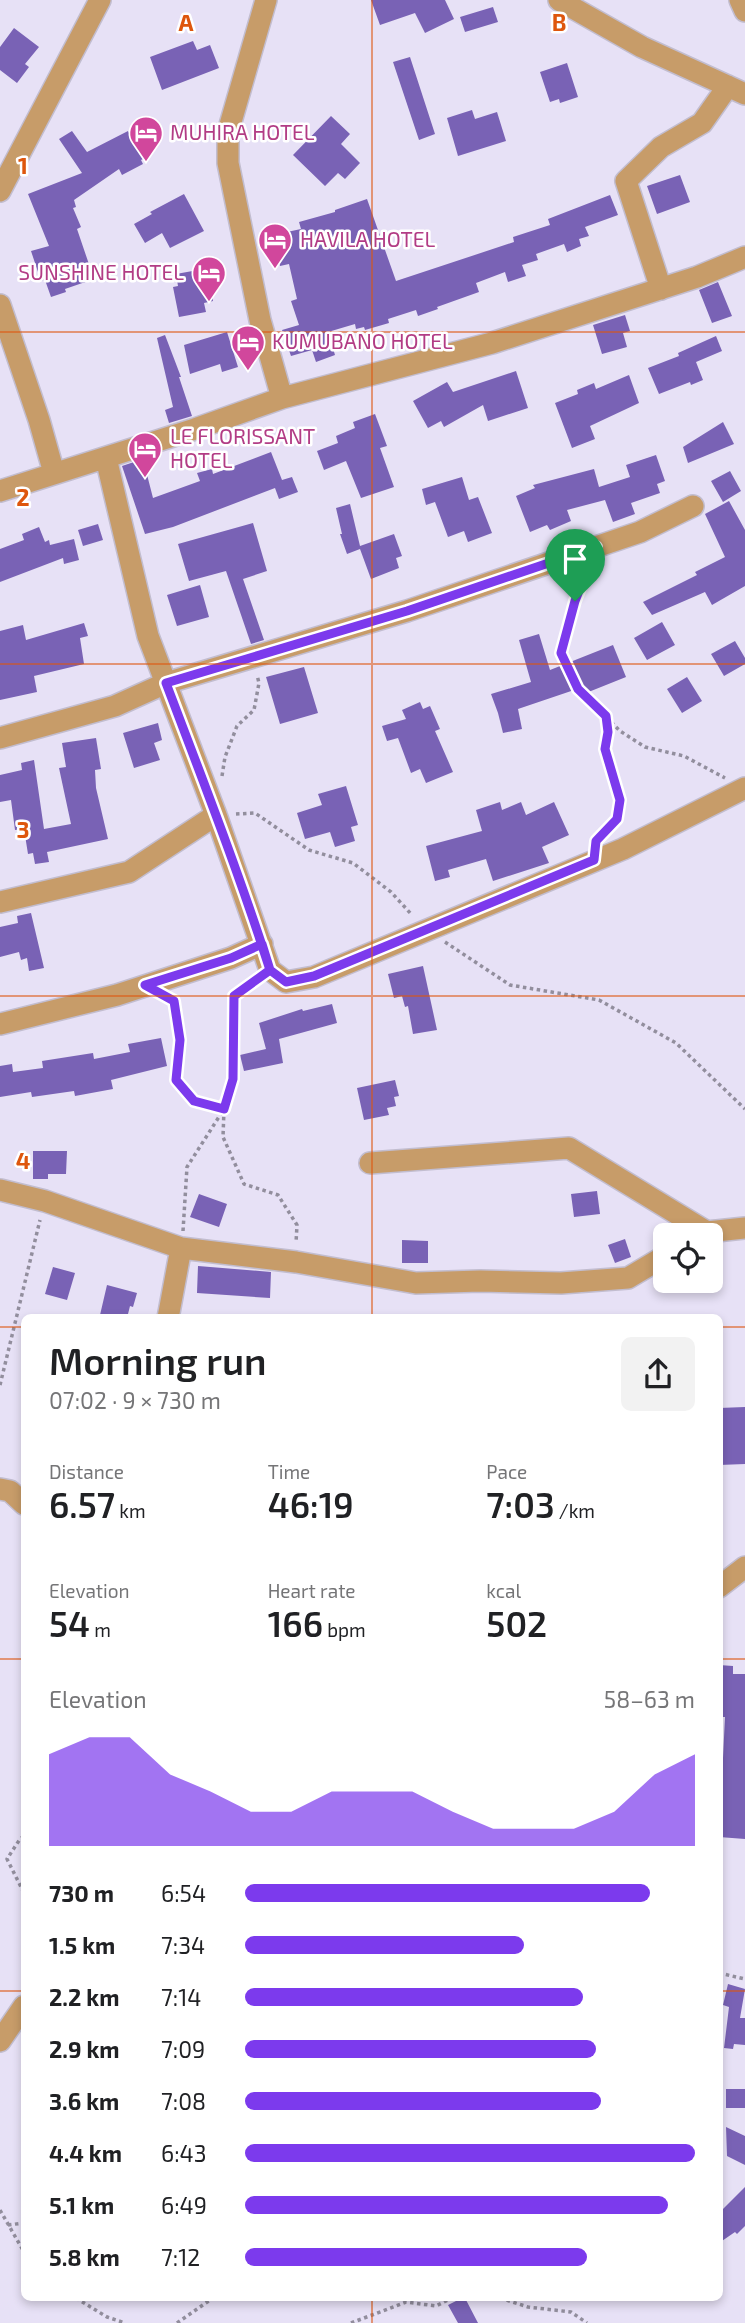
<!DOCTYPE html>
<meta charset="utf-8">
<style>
:root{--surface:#fff;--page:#f2f2f2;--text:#202124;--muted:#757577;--accent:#7c3aed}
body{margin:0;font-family:"Exo 2",sans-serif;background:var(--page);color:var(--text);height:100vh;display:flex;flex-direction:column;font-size:26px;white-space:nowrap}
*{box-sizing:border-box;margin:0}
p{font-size:23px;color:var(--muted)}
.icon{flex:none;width:38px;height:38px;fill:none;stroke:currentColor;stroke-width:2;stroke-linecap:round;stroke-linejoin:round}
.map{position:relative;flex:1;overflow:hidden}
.side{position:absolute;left:21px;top:1314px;width:702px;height:987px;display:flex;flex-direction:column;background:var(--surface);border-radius:10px;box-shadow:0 4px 10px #0003}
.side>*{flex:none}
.buttons{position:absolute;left:653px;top:1223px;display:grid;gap:14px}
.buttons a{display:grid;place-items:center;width:70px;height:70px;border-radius:10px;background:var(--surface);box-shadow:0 4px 10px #0003;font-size:35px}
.pin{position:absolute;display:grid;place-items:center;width:60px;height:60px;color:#fff;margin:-72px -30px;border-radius:50% 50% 50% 0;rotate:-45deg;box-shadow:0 0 7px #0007}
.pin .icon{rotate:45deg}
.round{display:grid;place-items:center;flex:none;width:74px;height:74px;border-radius:10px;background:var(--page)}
.overview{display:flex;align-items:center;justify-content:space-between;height:119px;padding:0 28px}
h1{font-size:38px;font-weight:600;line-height:52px}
.stats{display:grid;grid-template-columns:repeat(3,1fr);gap:10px;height:119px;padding:7px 28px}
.stats div{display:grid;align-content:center}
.stats b{font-size:35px;font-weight:600}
.stats small{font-size:19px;font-weight:400}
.stats p{font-size:19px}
.chart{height:196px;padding:14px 28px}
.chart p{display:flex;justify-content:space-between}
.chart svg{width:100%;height:126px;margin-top:7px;fill:var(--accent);opacity:.7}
ul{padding:0 28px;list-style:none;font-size:23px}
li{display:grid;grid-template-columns:112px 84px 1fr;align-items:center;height:52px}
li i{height:18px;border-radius:9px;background:var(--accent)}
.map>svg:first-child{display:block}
</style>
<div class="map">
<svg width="745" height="2323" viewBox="0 0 745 2323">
<rect width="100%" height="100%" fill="#e7e1f6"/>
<!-- building -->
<path fill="#7962b5" d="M371,0H445L454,19L425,33L415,13L380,25Z
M493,7L498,22L465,32L460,17Z
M14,28L39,47L25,64L29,67L17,83L0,70V47Z
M193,41L197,50L210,45L219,68L162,90L150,57Z
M410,57L435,134L419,140L393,62Z
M567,63L578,97L560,103L559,99L550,102L540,72Z
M472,110L475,119L497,112L506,141L458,156L447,118Z
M331,116L350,134L341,144L360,163L345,179L338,173L325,186L293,155Z
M72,131L87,152L128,131L134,143L139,140L147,157L141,160L143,164L122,175L119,169L74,200L76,207L73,208L81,227L77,229L94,279L65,289L66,292L51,297L45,280L41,281L31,251L49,246L28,194L82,173L59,139Z
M680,175L690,202L657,214L647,186Z
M184,194L204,231L170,248L162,233L145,243L134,224L152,214L150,212Z
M610,195L618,215L585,227L589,236L579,239L581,246L567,252L564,244L536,254L538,260L522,265L526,276L508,282L505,272L476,283L479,292L437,307L438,309L418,316L416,310L388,319L389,323L365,330L364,327L356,329L355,324L328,332L335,355L316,362L312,350L291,356L282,330L299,325L291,301L297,299L289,264L280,266L273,235L301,229L299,222L335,212V210L367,199L396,281L514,242L513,237L550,225L548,219Z
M198,270L202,289L211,288L213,301L204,303L206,312L179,317L173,287L178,286L176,274Z
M718,282L732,316L712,323L699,290Z
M625,315L630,331L623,333L627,347L602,354L593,325Z
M227,332L238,367L222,372L220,364L190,374L184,345Z
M165,335L181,377H179L192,416L169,423L165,410L173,407L157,338Z
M716,336L722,351L696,362L703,380L691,385L690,382L659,394L648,368L679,356L678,353Z
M516,371L528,408L488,421L483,405L444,427L441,421L428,428L413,401L447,382L453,392Z
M629,375L639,403L590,426L595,439L572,448L555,403L578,394L577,390L594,383L596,389Z
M375,414L387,446L380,448L394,487L361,498L346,461L324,470L317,451L338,443L336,436L355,428L353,422Z
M723,422L734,444L688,463L683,447Z
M271,452L282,480L292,477L298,492L279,499L275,488L173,527L145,534L122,466L143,459L153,498L200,481L197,473L212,469L213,474Z
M656,455L665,481L657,484L660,493L631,503L635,514L613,522L605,500L567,510L571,521L550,530L547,525L530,532L516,496L535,488L533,485L594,469L599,487L630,477L626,465Z
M730,471L741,491L723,502L711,481Z
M462,477L469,500L478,497L492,533L468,542L464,531L448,537L435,502L426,505L422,489Z
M729,501L745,530V586L712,605L705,592L652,615L643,602L697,575L695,572L725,557L705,514Z
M350,504L360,546L394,534L402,556L396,558L399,568L371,579L360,549L347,554L340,534H342L336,508Z
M253,523L267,571L243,579L264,640L251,644L226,571L189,581L178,544Z
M98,524L103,540L83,546L78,530Z
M39,527L45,542L49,540L50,545L74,539L79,560L64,564L63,558L0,582V549L24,540L22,534Z
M200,585L209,617L177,626L167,595Z
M662,622L675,645L647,660L634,638Z
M84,623L88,636L80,638L84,664L34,676L37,692L0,700V631L23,625L26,640Z
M539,634L550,670L613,645L626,677L586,693L583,687L518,709L522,729L503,733L498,713L491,694L531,682L519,640Z
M735,641L745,658V664L724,676L711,654Z
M304,667L318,713L280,724L266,677Z
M687,677L702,701L682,713L667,689Z
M420,702L423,709L430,706L440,729L435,731L453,772L426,783L420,769L411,773L398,738L387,741L382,726L406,719L402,710Z
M158,723L162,740L154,743L160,760L134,768L123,733Z
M96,738L101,769L95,770L96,788L108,839L47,852L49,862L35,864L33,853L28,854L24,829L15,830L11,800L0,802V775L22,770L21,763L34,760L44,829L71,824L59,768L66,767L62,743Z
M346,786L358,825L351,827L355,841L335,847L330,832L305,839L297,813L322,805L318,794Z
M500,802L502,810L521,802L526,815L554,802L569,835L542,847L549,863L493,881L486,859L448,870L450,877L435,881L426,846L482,831L476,810Z
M31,913L44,968L29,971L27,958L21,960L19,952L0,957V927L18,923L17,916Z
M423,966L437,1030L413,1034L408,1006L405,1007L402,996L394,998L388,974Z
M332,1004L337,1023L279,1039L283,1063L244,1071L240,1055L266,1049L259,1023L302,1009L303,1011Z
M161,1038L167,1066L111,1080L113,1089L75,1096L74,1091L32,1097L31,1092L0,1097V1066L12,1064L13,1072L43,1068L42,1061L93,1053L94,1059L130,1052L128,1044Z
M395,1080L399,1096L394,1097L396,1106L387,1108L389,1115L364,1120L357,1088Z
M33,1151H67L66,1174H48V1179H33Z
M597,1191L600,1214L574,1217L571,1194Z
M199,1194L227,1204L219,1227L190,1217Z
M625,1239L631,1257L615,1263L608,1245Z
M402,1240L428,1241V1263H402Z
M198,1266L271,1272L270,1298L197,1293Z
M53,1267L75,1273L67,1300L45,1294Z
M107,1285L137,1293L133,1307L130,1306L127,1318L100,1315Z
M745,1407V1464L719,1465V1408Z
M719,1665L733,1666V1674H745V1839L719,1837V1768L720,1758H723L725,1717H719Z
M728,1984L745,1989L740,2018H745V2045L734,2044L733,2049L724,2048L729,2007L723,2005Z
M726,2089H745V2108H726Z
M726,2127L745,2136V2165L727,2156Z
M745,2187V2226L737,2234L735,2232L719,2243V2213Z
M462,2298H465L478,2323H458L448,2305Z"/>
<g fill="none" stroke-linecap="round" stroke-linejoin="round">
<!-- minor casing -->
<g stroke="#c2bdcf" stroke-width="24">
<path id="minor" d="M266,0L228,132V163L260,320L282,398
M559,0L642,47L745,94
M740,0L745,11
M0,191L100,0
M661,289L626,181L661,147L702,123L728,86
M0,305L39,420L54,473
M106,458L148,636L216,815L270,970L286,982L314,977L623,849L745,788
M0,491L195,429L282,398L492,343L697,277L745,257
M0,738L115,706L166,683L407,611L640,532L693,506
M0,902L129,872L216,815
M0,1024L117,995L231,958L262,944
M370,1163L569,1148L707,1232L745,1228
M0,1190L45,1201L181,1248L296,1262L416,1283L480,1281L561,1283L628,1278L665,1256
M168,1318L181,1248
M0,1489L10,1491L24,1504
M719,1587L745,1567
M0,2041L24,2006"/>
</g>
<!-- path -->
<path stroke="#928e9d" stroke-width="3.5" stroke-dasharray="3.5 3.5" stroke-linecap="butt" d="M588,569L575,601L561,653L578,689L620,731L645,747L684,756L725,778
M222,776L225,757L237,726L254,710L259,683L257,675
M236,814L255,813L309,850L353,863L391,892L412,915
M599,838L617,819L620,800L605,749L608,732L606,716
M445,942L510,985L599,1000L676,1043L745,1109
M168,998L174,1001L180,1040L175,1080L193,1101L224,1109L223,1137L244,1184L278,1195L297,1225L296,1243
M183,1231L187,1167L224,1109L233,1079L234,996L257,979
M0,1385L40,1220
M24,1836L20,1839L7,1859L24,1893
M719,1973L745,1979
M0,2210L24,2252
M8,2225L24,2223
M76,2298L107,2317L125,2323
M500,2298L528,2307L571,2312L587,2323
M177,2323L213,2298
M351,2323L406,2302L436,2306L452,2298"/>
<!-- minor -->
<use href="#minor" stroke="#c79c69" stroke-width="21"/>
</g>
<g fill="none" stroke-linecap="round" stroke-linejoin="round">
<!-- route casing -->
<g stroke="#fff" stroke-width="14">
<path id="route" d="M575,601L596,547L407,611L166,683C202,778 239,873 270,970L234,996L233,1079L224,1109L194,1101L176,1080L180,1040L174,1001L145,985L231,958L262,944L270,970L286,982L314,976L594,860L596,841L617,819L620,800L605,749L608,732L606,716L578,689L561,653L575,601"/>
</g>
<!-- route -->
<use href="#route" stroke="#7c3aed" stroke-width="9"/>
</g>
<!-- grid -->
<path fill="none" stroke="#de560d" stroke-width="2" stroke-opacity="0.55" d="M372,0V1318M0,332H745M0,664H745M0,996H745M0,1327H24M719,1327H745M0,1659H24M719,1659H745M0,1991H24M719,1991H745M372,2298V2323"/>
<!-- icons -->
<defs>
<g id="hotel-pin" transform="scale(1.75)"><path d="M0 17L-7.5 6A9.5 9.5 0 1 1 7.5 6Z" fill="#d1479c" stroke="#fff"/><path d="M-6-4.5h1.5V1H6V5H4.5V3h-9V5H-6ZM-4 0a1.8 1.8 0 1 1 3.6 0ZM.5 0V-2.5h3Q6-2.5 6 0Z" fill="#fff"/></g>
</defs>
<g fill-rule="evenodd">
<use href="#hotel-pin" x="146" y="133"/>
<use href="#hotel-pin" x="275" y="240"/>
<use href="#hotel-pin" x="209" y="273"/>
<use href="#hotel-pin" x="248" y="342"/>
<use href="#hotel-pin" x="145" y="449"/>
</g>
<g text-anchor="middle" stroke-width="5" stroke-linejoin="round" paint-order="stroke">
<!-- hotel labels -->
<g font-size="21" fill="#b23c85" stroke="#fff" text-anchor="start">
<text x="170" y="140">MUHIRA HOTEL</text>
<text x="300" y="247">HAVILA HOTEL</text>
<text x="184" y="280" text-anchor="end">SUNSHINE HOTEL</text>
<text x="272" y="349">KUMUBANO HOTEL</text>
<text x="170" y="444">LE FLORISSANT<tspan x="170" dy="24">HOTEL</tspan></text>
</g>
</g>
<g font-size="23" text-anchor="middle" font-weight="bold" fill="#de560d" stroke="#fff" stroke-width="5" stroke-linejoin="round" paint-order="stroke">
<text x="186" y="31">A</text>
<text x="559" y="31">B</text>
<text x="23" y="174">1</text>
<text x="23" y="506">2</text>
<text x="23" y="838">3</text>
<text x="23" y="1169">4</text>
</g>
</svg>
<div class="buttons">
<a><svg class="icon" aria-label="locate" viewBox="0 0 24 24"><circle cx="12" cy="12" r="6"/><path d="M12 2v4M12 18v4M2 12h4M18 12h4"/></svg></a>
</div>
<div class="pin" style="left:575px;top:601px;background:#1e9e55"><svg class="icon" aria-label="arrive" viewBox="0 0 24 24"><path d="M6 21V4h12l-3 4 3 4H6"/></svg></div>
<section class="side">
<div class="overview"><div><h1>Morning run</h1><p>07:02 · 9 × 730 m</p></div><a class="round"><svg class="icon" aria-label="share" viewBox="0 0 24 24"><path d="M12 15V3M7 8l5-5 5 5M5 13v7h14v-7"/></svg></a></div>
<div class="stats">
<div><p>Distance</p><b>6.57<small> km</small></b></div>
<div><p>Time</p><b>46:19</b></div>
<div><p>Pace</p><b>7:03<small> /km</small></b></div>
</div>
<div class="stats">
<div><p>Elevation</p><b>54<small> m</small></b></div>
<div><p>Heart rate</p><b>166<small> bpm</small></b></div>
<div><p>kcal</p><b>502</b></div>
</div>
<div class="chart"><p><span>Elevation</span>58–63 m</p>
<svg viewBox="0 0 160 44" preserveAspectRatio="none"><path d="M0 44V12L10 6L20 6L30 19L40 25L50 32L60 32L70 25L80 25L90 25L100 32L110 38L120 38L130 38L140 32L150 19L160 12V44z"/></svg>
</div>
<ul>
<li><b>730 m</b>6:54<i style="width:90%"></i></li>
<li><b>1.5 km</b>7:34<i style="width:62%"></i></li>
<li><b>2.2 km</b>7:14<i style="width:75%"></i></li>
<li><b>2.9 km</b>7:09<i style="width:78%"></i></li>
<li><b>3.6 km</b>7:08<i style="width:79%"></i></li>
<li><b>4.4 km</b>6:43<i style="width:100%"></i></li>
<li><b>5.1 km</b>6:49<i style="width:94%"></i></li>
<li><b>5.8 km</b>7:12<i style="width:76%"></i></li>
</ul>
</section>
</div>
